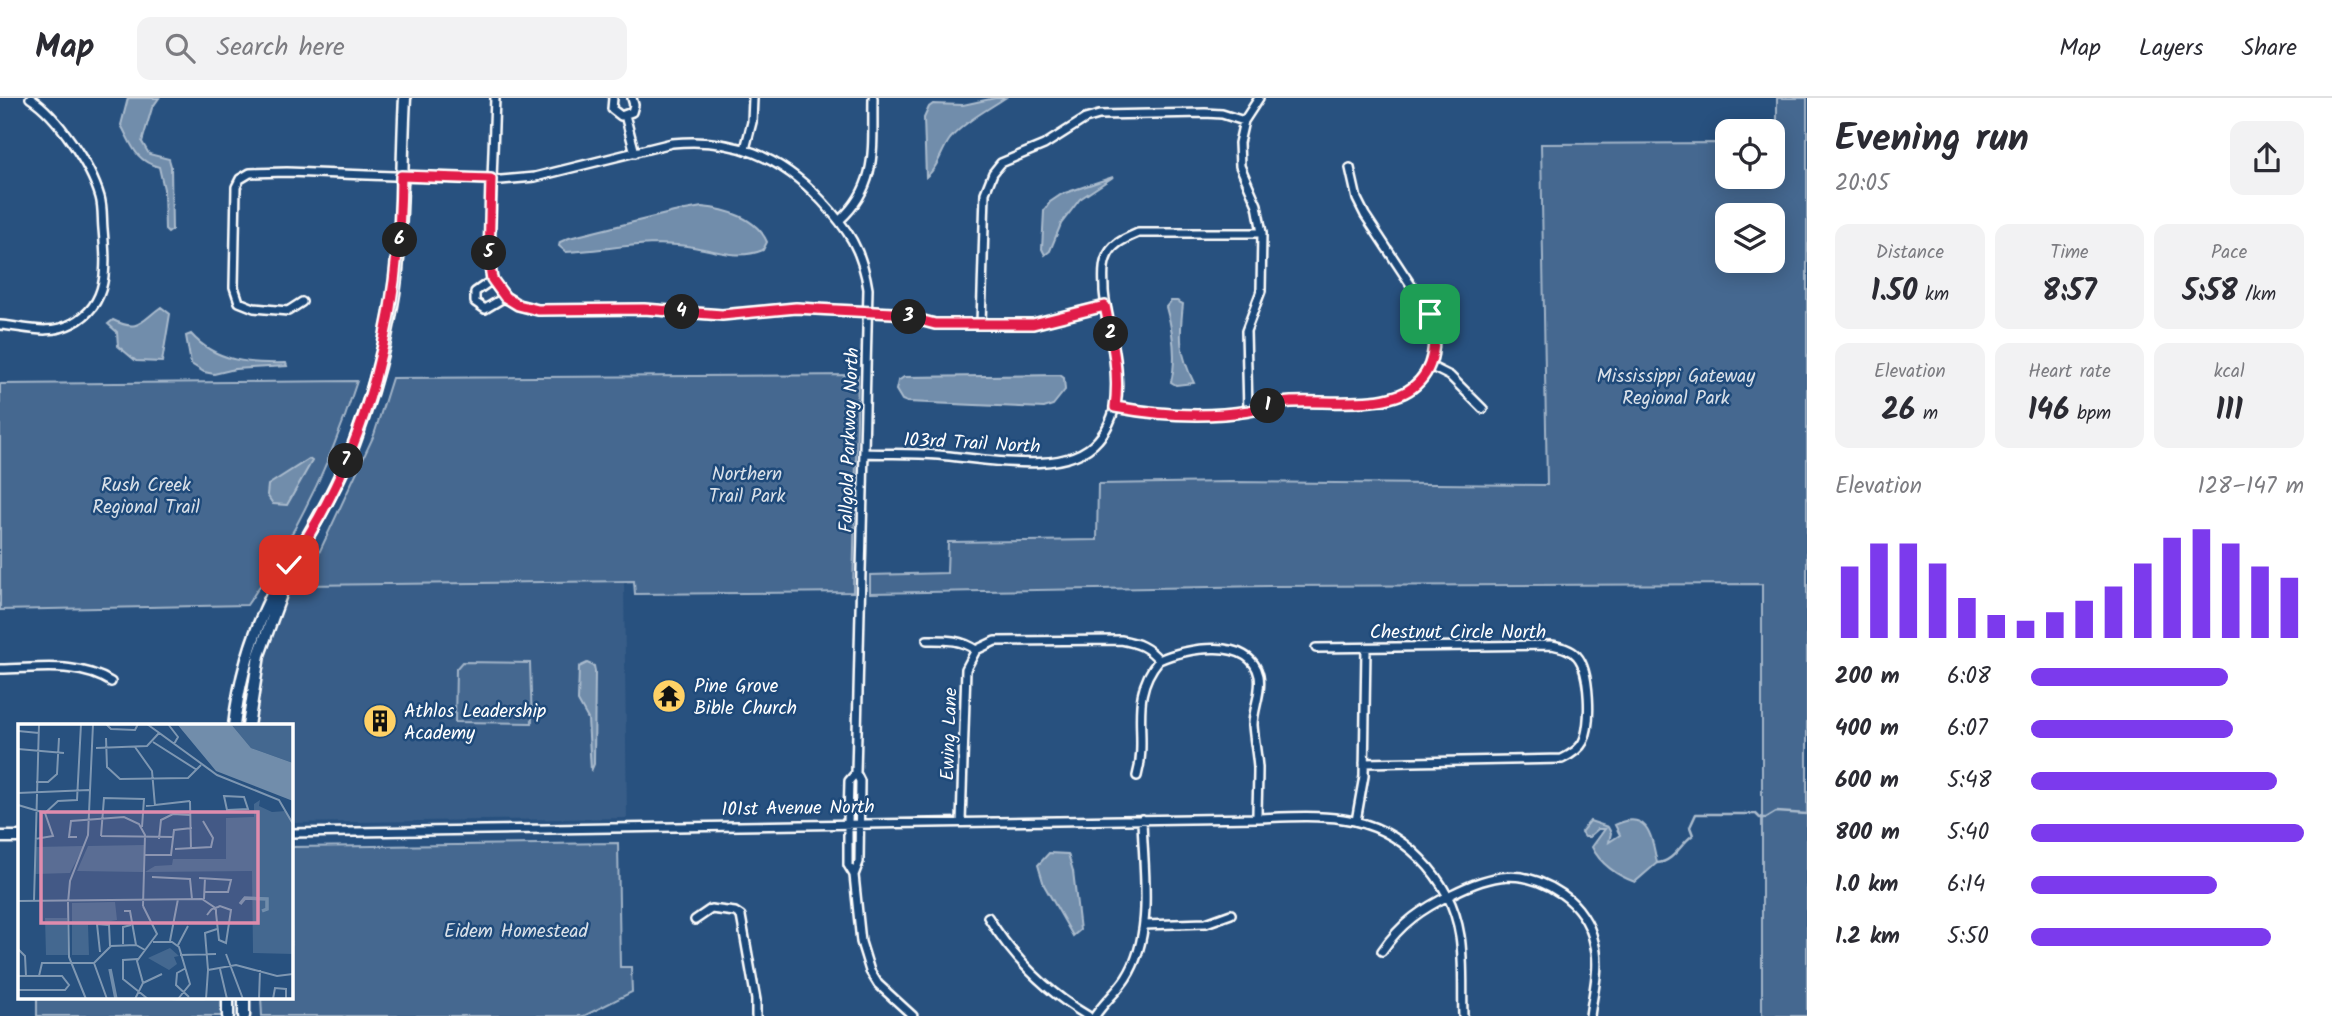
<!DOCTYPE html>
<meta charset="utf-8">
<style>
:root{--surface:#fff;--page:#f2f2f3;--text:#2b2b33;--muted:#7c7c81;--line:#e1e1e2;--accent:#7c3aed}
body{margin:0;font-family:Kalam,sans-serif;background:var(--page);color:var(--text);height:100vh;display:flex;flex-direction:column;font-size:26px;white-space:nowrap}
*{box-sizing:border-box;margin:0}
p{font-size:23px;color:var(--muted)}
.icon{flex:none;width:38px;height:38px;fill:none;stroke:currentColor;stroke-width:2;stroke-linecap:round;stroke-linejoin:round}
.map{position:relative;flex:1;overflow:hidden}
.details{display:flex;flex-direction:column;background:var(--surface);width:525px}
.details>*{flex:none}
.buttons{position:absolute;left:1715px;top:21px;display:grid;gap:14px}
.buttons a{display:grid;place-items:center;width:70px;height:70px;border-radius:14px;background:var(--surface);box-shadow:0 4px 18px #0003;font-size:35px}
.pin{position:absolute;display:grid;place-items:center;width:60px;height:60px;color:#fff;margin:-30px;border-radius:14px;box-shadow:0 4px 10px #0006}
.km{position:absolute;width:35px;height:35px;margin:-18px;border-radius:50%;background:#222;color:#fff;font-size:19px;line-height:35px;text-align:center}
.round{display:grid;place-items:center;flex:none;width:74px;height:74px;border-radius:14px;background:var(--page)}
.overview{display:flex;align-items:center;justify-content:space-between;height:119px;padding:0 28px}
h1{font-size:38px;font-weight:800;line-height:52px}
.figures{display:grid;grid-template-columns:repeat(3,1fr);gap:10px;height:119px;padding:7px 28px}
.figures div{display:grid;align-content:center;border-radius:14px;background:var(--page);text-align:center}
.figures b{font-size:30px;font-weight:800}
.figures small{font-size:19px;font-weight:400}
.figures p{font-size:19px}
.chart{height:196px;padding:14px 28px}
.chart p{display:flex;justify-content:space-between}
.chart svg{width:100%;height:126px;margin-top:7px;stroke:var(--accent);stroke-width:6}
ul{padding:0 28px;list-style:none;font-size:23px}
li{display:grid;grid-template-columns:112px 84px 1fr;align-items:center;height:52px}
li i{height:18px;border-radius:9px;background:var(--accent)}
header{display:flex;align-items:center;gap:42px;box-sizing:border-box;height:98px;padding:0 35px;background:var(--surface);border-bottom:2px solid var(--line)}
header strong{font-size:33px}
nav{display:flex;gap:38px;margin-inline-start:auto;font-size:24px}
.search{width:490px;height:63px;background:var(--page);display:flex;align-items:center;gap:18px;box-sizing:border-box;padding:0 24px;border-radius:14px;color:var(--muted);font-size:26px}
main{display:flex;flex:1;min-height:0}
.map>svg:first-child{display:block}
</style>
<header>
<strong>Map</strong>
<div class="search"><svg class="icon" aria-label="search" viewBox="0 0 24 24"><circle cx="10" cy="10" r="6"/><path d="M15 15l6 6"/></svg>Search here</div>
<nav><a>Map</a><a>Layers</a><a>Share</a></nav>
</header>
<main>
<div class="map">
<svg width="1807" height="918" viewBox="0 0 1807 918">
<rect width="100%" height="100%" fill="#28517f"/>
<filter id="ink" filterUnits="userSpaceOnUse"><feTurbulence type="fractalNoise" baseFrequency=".0143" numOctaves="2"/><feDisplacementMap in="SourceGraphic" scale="14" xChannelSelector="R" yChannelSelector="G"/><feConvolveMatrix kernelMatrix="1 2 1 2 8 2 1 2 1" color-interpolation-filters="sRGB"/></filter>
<g filter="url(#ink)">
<!-- built -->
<path fill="#375d88" d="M624,483L627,720L291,725L290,628H253L263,557L281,506L290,487Z"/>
<!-- green -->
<path fill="#446890" stroke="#a2b4c8" stroke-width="2" fill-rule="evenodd" d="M1777,0H1807V918H1762V486L1269,488L870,495V477L947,475L948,444L1097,442L1098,386L1230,384L1547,387L1541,46L1727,45V79H1773V44H1777ZM1727,117H1773V163H1727Z
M858,277L853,494L635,496L634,483L304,487L374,337L392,280Z
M357,283C332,363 295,439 247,507L0,512V286Z
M462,564L530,565L532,625L455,624L456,571Z
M618,745L620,869H631L632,894L584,918H262L261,899H290L291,749Z
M37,899H223L222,918H37Z"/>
<!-- water -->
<path fill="#718dab" stroke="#aabbcd" stroke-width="2" d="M128,0H159L152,10L142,44L149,56L169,61L171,68L172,132L168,135L165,132L164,91L159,69C135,63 132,47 121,27Z
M995,0H1005C987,12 964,24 950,41C941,53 938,70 926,79L924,20L929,9L933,6L963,7Z
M1113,79L1080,101L1061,126L1050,153L1045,157L1042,151L1044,113L1050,104L1062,96Z
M702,109C726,111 757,120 767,144L763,152C739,162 717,153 693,149C650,141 609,152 566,154L559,148L560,144L569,140L674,114Z
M1171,203H1177L1183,206C1179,241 1179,254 1194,285L1176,287L1171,284C1177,260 1173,233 1166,209Z
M161,209L170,216L162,264L136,263L118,248L117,234L108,226L113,222C139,235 141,223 161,209Z
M191,236C216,264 251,266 286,265L287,268L235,271L214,276L204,274L191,266L186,238Z
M1060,277L1064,280L1065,292L1053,307L1044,310L907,304L902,302L896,292L898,283L904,279Z
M309,361L312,363L287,407L273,406L267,397L268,387Z
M587,565L594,568L595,573L594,666L591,673L588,621L578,603L579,569Z
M1590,723L1608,729L1611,735L1609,744L1620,737L1615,727C1649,710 1652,741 1657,765L1635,784C1618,778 1600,766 1592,749L1605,731H1598L1589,739H1585L1581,734Z
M1049,755L1068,756L1073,773L1080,832L1073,838L1044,787L1038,767Z"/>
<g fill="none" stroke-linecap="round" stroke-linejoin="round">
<!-- stream -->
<path stroke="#aabbcd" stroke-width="2.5" d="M1657,765C1674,764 1680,746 1693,737L1690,729L1696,716H1756L1760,720H1766L1776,714L1807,716"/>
<!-- street casing -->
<g stroke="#fff" stroke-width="12">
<path id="street" d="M495,0L489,163L492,182L505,199L518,207L538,212L644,211L722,217L796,210L893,215L935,226H1033L1105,208
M613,0L612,11L621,18L632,14L634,7L632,0
M625,17L635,55
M745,51L752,24L753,0
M840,122C879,86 872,49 873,0
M492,182L475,194V204L485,211L505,199
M302,204L288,213L254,210L239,204L234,189L236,89L240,81L250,75L287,74L501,82L535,79L672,45C733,39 780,58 822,103C848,131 862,152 868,191L856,675L860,683L859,764L854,777L861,844L870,873L878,886L913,918
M981,226L985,95L993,75L1001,65L1044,47L1085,21L1099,17L1205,15L1222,16L1244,23
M0,227C26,229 49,238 73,225C110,206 106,166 103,131C102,121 103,109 100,99C91,68 57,17 30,0
M1430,268L1450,278L1483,311
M1115,309C1158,317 1205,320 1249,313C1263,310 1276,305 1291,304C1325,302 1384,311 1412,290C1436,272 1437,242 1430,216L1365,117L1357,101L1350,70
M1248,313L1246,233L1261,193L1262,135L1257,107L1240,68L1239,45L1244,23L1259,0
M864,355C888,356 914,355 938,357C982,360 1066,380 1098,342C1135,300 1108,241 1104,193C1104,182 1102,171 1106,161C1111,146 1124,141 1138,135H1262
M927,542C946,542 960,541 976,552L995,543L1121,542C1138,545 1148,549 1159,562C1185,550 1251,538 1259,578C1262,594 1253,611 1253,627C1254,641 1257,656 1258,670C1258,687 1257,703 1257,720
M1316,550L1552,547C1561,549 1571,551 1577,558C1590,572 1592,627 1583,644C1579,652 1570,657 1562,661L1364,665
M0,571C37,571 78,563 111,584
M1137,678C1149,636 1127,600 1159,562
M1356,723L1364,678L1366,550
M961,724L966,571L976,552
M290,735L1257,720C1286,719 1315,717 1343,721C1402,729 1451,779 1460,838C1464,864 1462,892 1463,918
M854,777L848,767V725L849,683L856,675
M988,819C1013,860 1047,894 1088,918
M695,822L711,811L735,814L741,818L756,902V918
M1144,827L1206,825L1231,816
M1382,853C1401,825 1422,811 1452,796C1491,776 1523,769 1562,796C1578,807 1590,825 1594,844C1601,868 1593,894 1590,918
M1095,918C1104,904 1117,894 1126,880C1155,835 1143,772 1142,721"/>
</g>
<!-- secondary casing -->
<g stroke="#fff" stroke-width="15">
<path id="secondary" d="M234,628C240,574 256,523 283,476C288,467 295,459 301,450C320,417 340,382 354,346C377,284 395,215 399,149C403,100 402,50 405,0
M248,628L259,557L284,488
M0,739H19
M228,918V899
M244,918V899"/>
</g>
<!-- street -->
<use href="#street" stroke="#1f4a7a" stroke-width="7"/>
<!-- secondary -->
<use href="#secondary" stroke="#1f4a7a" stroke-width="10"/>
</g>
</g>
<g fill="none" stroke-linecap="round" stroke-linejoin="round" filter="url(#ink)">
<!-- route casing -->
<g stroke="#fff" stroke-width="14">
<path id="route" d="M289,467C369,354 400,215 401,78L491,81L489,163L492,181L505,199L518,207L538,212L644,211L722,217L796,210L893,215L935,226H1033L1105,208C1112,242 1120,274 1115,309C1158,317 1205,320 1249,313C1263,310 1276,305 1291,304C1326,302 1384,311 1412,290C1436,272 1437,242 1430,216"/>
</g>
<!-- route -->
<use href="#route" stroke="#e11d48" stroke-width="9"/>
</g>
<!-- icons -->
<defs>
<g id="temple-disc" transform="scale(1.75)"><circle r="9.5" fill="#ffd166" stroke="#1f4a7a"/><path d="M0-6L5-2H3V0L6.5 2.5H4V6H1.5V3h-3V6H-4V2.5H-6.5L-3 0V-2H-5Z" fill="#111"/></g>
<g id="building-disc" transform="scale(1.75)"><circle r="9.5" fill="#ffd166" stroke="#1f4a7a"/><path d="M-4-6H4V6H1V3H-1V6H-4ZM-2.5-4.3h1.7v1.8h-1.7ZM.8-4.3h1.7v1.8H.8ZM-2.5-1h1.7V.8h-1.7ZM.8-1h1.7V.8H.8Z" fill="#111"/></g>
</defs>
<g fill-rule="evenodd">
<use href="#temple-disc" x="669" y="598"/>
<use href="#building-disc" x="380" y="623"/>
</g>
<g text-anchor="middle" stroke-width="5" stroke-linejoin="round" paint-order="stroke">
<!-- park labels -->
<g font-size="19" fill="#dae1e9" stroke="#1f4a7a">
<text x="1676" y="284">Mississippi Gateway<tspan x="1676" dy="22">Regional Park</tspan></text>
<text x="747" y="382">Northern<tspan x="747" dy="22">Trail Park</tspan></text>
<text x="146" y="393">Rush Creek<tspan x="146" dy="22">Regional Trail</tspan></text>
<text x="516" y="839">Eidem Homestead</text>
</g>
<!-- street labels -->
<g font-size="19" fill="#fff" stroke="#1f4a7a">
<text transform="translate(848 342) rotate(-88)" y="7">Fallgold Parkway North</text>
<text transform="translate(972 344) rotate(3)" y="7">103rd Trail North</text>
<text x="1458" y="540">Chestnut Circle North</text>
<text transform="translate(948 636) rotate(-88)" y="7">Ewing Lane</text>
<text transform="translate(798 709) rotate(-1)" y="7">101st Avenue North</text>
</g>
<!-- poi labels -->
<g font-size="19" fill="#fff" stroke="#1f4a7a" text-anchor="start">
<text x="694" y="594">Pine Grove<tspan x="694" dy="22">Bible Church</tspan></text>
<text x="404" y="619">Athlos Leadership<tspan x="404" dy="22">Academy</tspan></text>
</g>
</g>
<!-- overview -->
<g transform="translate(18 626)">
<rect width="275" height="275" fill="#28517f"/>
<path d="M213,0H275V39L233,24ZM242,76L241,82L254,88L268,87L275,102V230L235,229L234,147L127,148L137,142L154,141L155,135H208V94L236,93V80ZM126,121L125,148L59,147L70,122ZM66,122L52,149L17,150L18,123ZM97,178L99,196L70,201L71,231H54V179ZM27,194H49L50,231H28ZM152,224L161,232L156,233L159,240L151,246L130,234Z" fill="#446890"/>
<path d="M159,0H213L233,24L275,39V77L198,47Z" fill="#718dab"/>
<path fill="none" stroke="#718dab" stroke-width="3.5" d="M222,180L227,174L249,175V185L244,187M92,245L98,275"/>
<path fill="none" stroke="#7e97b2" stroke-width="2" d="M88,0L93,5L117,6L120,0M129,0L199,51L261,76L275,100M150,0L160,13L156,20M0,7L21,9M88,14L89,43L102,55L170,54L183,41M135,18L179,46M117,23L134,47L137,82M78,24L129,22L141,9M0,25L46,29M18,58H30L39,50L41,14M0,69L71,66M206,72L226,73L230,85L209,86ZM172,77L173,126M0,81L27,89M128,82L172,77M27,89L40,77L59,76L63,0M83,112L86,74L126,75L124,103M83,112L156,113M59,113H51L53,97L106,93L121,100L127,111L125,182M17,115L35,112L27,89M141,115L143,96L155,90L172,91M157,125L193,123L195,114L185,97M126,131H153L156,106L174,104M134,153L172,155L174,175M181,154L213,156L210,168H187M186,175L187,154M0,177L184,175L196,183L197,184V185L198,186V189L201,216L208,219L213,186L202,182L200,183L194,185L193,186L189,191M16,177L21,0M106,187H112L118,221M152,217L160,175M135,218H154L161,223L172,260L160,275M105,220V203L113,201M160,221L170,202M0,225L7,232L8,252M82,228L79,200L91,201L92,222M208,230L225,275M162,231L198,230M120,235L105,236V255L130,275M76,239L93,222L118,221L127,226M76,239L89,275M168,244L159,249L158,261L171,273M202,245L209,275M190,246L218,241L259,252L275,250M190,246L187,209L199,205M0,252H44L51,261L47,266H0M21,252L24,239H76M125,259L144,250M68,275L51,233L50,179L52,157L70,111L75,0M117,275L125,259L119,237L139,210L125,182M188,275L190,246M241,275L242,246M255,275L257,264L268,265V275"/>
<path fill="#e08cad" fill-opacity="0.15" stroke="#e08cad" stroke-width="3.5" d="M23,88H240V199H23Z"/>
<rect width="275" height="275" fill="none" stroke="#fff" stroke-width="3.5"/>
</g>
</svg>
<div class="buttons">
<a><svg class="icon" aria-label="locate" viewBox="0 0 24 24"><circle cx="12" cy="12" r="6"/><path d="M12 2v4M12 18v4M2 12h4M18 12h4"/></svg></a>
<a><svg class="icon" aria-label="layers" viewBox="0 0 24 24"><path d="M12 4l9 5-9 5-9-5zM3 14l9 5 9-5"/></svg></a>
</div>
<div class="pin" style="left:1430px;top:216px;background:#1e9e55"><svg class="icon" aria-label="arrive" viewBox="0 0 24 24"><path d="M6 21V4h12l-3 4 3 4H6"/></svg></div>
<div class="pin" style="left:289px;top:467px;background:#d93025"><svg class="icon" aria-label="check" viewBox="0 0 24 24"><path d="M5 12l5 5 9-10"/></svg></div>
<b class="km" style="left:1268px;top:308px">1</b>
<b class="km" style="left:1111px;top:236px">2</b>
<b class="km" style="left:909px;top:219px">3</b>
<b class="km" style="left:682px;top:214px">4</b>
<b class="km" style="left:489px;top:155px">5</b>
<b class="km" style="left:400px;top:142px">6</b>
<b class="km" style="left:346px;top:363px">7</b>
</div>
<section class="details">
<div class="overview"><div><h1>Evening run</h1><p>20:05</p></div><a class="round"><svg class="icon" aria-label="share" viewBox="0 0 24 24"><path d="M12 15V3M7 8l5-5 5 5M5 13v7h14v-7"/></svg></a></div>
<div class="figures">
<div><p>Distance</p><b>1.50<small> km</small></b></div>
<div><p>Time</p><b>8:57</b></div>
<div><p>Pace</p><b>5:58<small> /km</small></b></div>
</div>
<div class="figures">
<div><p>Elevation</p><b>26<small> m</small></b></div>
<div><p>Heart rate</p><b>146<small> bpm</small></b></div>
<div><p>kcal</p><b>111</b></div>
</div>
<div class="chart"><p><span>Elevation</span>128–147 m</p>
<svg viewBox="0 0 160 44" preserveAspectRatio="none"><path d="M5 44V19M15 44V11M25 44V11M35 44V18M45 44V30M55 44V36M65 44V38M75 44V35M85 44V31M95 44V26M105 44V18M115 44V9M125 44V6M135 44V11M145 44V19M155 44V23"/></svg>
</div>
<ul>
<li><b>200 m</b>6:08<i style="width:72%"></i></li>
<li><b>400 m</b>6:07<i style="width:74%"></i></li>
<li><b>600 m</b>5:48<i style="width:90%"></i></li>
<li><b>800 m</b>5:40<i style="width:100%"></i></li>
<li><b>1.0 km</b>6:14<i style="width:68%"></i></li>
<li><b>1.2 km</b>5:50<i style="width:88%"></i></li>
</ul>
</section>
</main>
